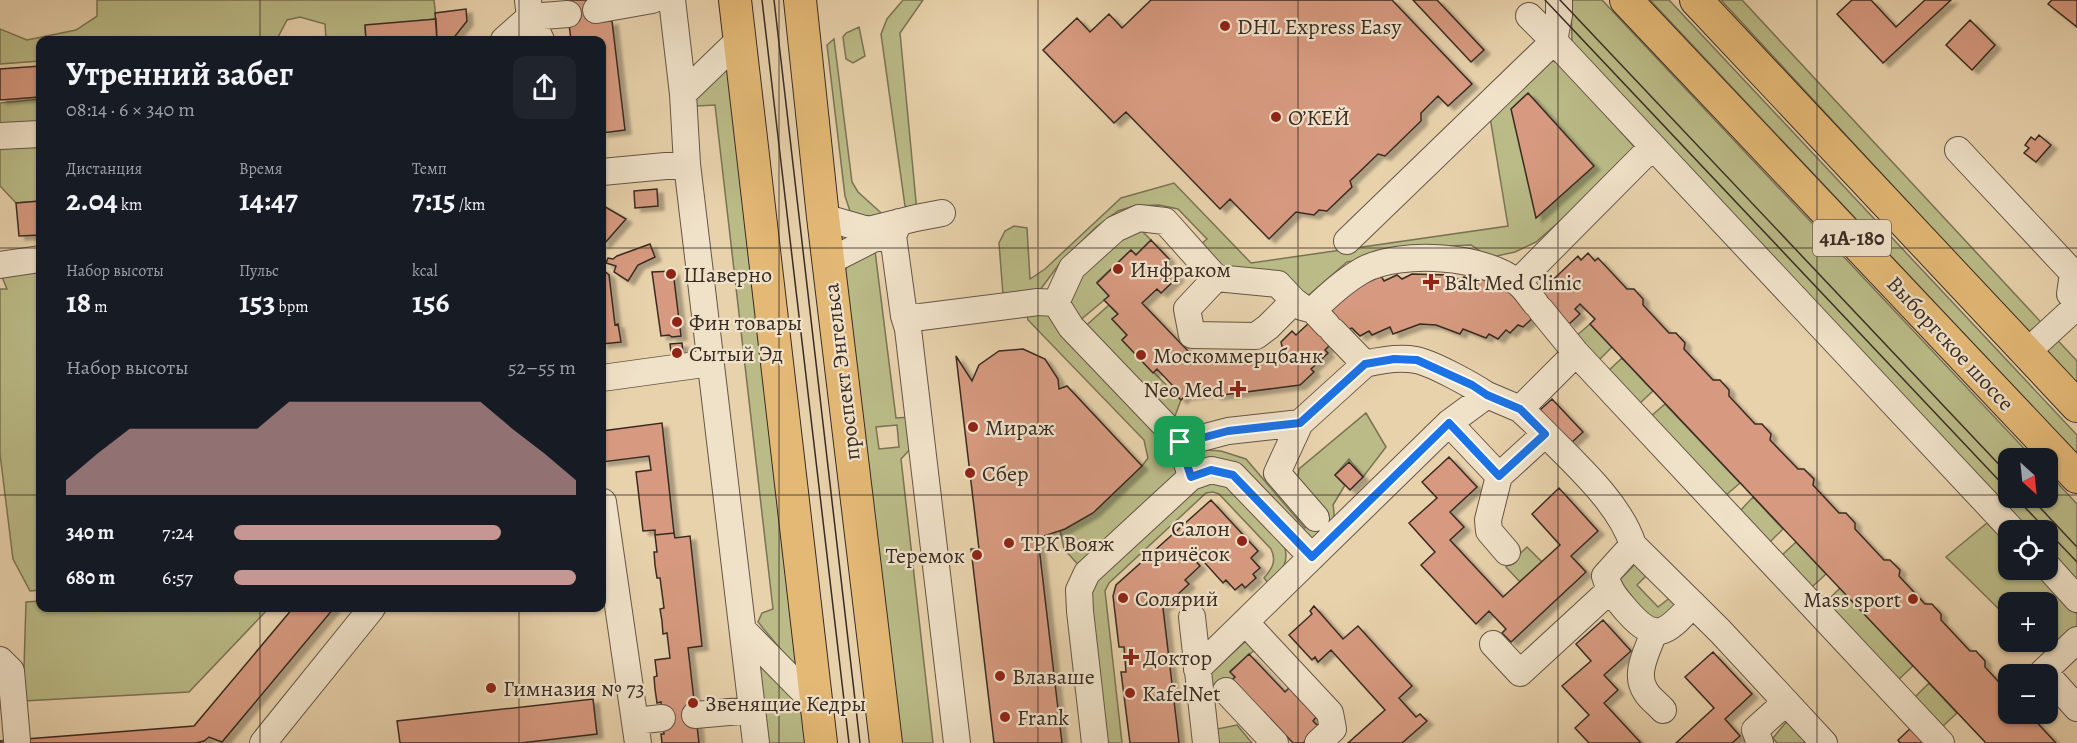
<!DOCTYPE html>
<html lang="ru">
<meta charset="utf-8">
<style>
:root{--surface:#171b24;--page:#20242c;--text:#f1f3f6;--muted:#9ea1a6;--accent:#c59692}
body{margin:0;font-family:Alegreya,serif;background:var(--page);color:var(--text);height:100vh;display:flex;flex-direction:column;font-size:22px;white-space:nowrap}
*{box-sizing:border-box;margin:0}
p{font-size:20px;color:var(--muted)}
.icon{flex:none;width:33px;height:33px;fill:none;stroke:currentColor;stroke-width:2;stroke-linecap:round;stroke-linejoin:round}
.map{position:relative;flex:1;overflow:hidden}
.sheet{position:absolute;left:36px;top:36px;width:570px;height:576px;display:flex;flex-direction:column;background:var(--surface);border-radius:12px;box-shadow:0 2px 4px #0004}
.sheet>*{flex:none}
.needle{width:39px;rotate:153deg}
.tools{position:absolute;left:1998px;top:448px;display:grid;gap:12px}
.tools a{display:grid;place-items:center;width:60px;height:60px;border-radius:12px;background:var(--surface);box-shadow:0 2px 4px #0004;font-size:30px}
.pin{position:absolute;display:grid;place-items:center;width:51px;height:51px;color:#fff;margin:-26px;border-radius:12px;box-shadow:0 3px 9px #0006}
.round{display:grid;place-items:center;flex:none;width:63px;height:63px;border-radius:12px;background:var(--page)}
.overview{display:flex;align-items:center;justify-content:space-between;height:102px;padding:0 30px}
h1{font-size:33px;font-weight:700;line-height:45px}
.stats{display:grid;grid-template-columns:repeat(3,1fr);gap:9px;height:102px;padding:6px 30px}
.stats div{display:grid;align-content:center}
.stats b{font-size:30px;font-weight:700}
.stats small{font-size:16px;font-weight:400}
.stats p{font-size:16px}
.chart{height:168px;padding:12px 30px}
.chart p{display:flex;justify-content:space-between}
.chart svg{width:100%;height:108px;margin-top:6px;fill:var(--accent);opacity:.7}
ul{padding:0 30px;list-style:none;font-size:20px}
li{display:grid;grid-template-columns:96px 72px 1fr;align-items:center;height:45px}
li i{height:15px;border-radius:8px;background:var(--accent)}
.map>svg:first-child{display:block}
</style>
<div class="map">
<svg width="2077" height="743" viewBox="0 0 2077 743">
<defs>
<filter id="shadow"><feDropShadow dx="6" dy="4" stdDeviation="1.5" flood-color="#0004"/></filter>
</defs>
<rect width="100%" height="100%" fill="#e8d2ac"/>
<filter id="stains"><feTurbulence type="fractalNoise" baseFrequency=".00333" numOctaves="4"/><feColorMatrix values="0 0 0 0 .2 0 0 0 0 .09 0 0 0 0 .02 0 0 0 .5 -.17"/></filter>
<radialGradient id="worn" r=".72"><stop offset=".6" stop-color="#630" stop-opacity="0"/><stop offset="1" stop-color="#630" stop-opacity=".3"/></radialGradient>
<!-- green -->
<path fill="#babb87" stroke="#7a7356" stroke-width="1.5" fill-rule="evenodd" d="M97,0H434L436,19L365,26L366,40H326L325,24L300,17L287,20L277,39L268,40H40V61L0,64V29L27,40L76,30L97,16Z
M903,0H923L900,33L917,212L905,206L881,34L887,19Z
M1571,0H1602L2034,459H2008V498H2048V473L2077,504V581L2048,550V531H2030L1659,140L1572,42Z
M1650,0H1669L2077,435V454Z
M1721,0H1742L2077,361V385Z
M859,27L865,56L853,63L846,59L843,37L846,33Z
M834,39L852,182L858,192L889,220L852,217L845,196L827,45Z
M1553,61L1560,64L1639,152L1536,242L1515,252L1492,257V259L1471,245L1447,246L1347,262L1302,301L1222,273L1198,247L1207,239L1178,209L1159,205L1134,206L1118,211L1096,227L1060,263L1040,290L1003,295L999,243L1005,231L1014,226L1027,228L1030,279L1045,269L1121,198L1174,183L1251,263L1508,226L1489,111L1539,64Z
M725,69L728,71L796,664L792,663L758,622L762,613L773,609L715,105L696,106L695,99Z
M40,99V129L0,132V103Z
M40,142V201L16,203L0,186V144Z
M1136,225L1151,240L1136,255L1131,250L1097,282L1109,296L1073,326L1059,303L1074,270Z
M875,251L896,418L910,417L913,446L901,459L933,743H897L843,275L847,267ZM897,425L899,447L879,449L876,427Z
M40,263V590L30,591L13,559L0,454V289H7L0,272Z
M1109,305L1118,314L1112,319L1127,335L1122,340L1181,400L1172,424L1080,331Z
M1025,307L1053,308L1172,445L1180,476L1082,569L1064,549L1060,530L1142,466L1148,458L1144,440L1028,320Z
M1590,324L1612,347L1598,361L1575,337Z
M1622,358L1653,391L1639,404L1607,372Z
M1665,404L1740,483L1725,496L1650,417Z
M1366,413L1386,447L1363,477L1349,459L1335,475L1345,485L1333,505C1337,525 1329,528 1315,540L1304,536L1234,470L1200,469L1194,449L1221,451L1246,459L1305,528L1327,511L1298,478L1299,469Z
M1209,479L1229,487L1285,548C1289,566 1280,571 1269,584L1264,578C1272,569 1277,561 1271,549L1219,494L1213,492L1206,493L1109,583L1105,591L1122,743H1107L1091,609L1092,589L1098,575L1196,485Z
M1753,497L1783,529L1769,543L1739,512Z
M1987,523L2008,544V570H2034L2077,614V627L2047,655L2034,642H2048V603H2008V618L1946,557Z
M1796,542L1826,574L1812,587L1781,556Z
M1527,547L1542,562L1520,582L1506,567Z
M1635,564L1646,576L1637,585L1658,607L1671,597L1682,609L1659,625L1614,586Z
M1840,588L1913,666L1898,680L1826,602Z
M40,601V608H269L189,692L23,701L26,602Z
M1249,638L1257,648L1230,671L1235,677L1217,694H1209L1208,676Z
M759,664L804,707L808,743H768Z
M1929,683L1957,713L1943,726L1915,697Z
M1787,721L1809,743H1777L1773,738Z
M1237,725L1252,743H1219L1217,729Z"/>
<!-- building -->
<path fill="#d79a80" stroke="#392b24" stroke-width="1.5" filter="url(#shadow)" d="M566,0H595L598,22L612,21L625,130L602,133V40H571Z
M1151,0H1392L1472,84L1448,106L1438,96L1421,113V121L1385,156L1378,154L1350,181L1352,187L1327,211L1319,210L1314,215L1296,212L1269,239L1230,199L1220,209L1126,112L1114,123L1043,50L1077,18L1090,32L1109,14L1122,28Z
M1413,0H1437L1484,50L1471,62Z
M1852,0H1871L1896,27L1925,0H1951L1883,63L1837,14Z
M2052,0H2077V27L2048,4Z
M466,9L467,21L452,40H437L435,13Z
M436,19L437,39L366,40L365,25Z
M1970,20L1995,45L1972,70L1946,45Z
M40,66V97L0,100V69Z
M1528,93L1594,166L1536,218L1511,109Z
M2039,135L2051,145L2036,162L2024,153L2029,148L2025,145L2031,137L2035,140Z
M657,189L658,206L635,208L634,191Z
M40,201V235L19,236L16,203Z
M602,205L626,219L604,244L602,243Z
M1151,240L1169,259L1165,264L1178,277L1161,293L1157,289L1142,303L1189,352L1191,364L1196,363V359L1215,356V361L1283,351L1281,342L1292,331L1296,335L1311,321L1329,312L1355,287L1381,276L1384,281L1397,275L1402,279L1412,274L1450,275L1461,281L1464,277L1478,283L1482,279L1507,289L1539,293L1578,256L1581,260L1588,253L1595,261L1598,258L1627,289H1634L1643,299V305L1669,333H1676L1685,343L1684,349L1713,380H1720L1729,390V396L1755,424H1762L1771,434L1770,440L1798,469H1804L1814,479L1813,485L1839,513H1846L1855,523V529L1884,560H1890L1900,570L1899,576L1925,604H1932L1941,614V620L1970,651H1976L1985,661V667L2008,692V714H2029L2056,743H1986L1590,324L1595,319L1580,304L1575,309L1580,314L1569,324L1549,303L1523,327L1518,325L1510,333L1506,330L1498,339L1489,334L1486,338L1463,329L1460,334L1436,325L1420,324L1393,334L1390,327L1372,335L1369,331L1360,336L1352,328L1345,330L1325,350L1328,353L1311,369L1314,372L1300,385L1215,396V392L1185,396L1181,400L1171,389L1174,387L1157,369L1153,373L1122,340L1127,335L1112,319L1118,314L1104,300L1109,296L1097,283L1131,250L1136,255Z
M650,244L655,257L638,265L628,281L614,272L616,266L606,263L608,258L613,259L617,256Z
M602,269L609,275L615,325L618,324L621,342L602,344Z
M673,271L681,336L672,337L669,335L661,336L652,272Z
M682,343L684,361L672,362L670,344Z
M1023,349L1045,359L1058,379L1059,389L1067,386L1142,466L1093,513L1065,529L1038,538L1062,743H994L971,549H979L956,356L972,381L979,365L999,351Z
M1552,399L1583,432L1571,443L1540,410Z
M662,423L674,533L655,535V530L643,531L636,472L651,470L649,456L602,462V431Z
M1449,457L1477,487L1450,512L1464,527L1450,540L1503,597L1560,545L1532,514L1559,488L1598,531L1571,556L1586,572L1511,642L1502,633L1506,629L1489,611L1476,624L1421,565L1435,552L1409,523L1437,498L1422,482Z
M1349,462L1363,477L1350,490L1335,475Z
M1211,500L1258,551L1251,558L1260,568L1253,574L1256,578L1245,588L1242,584L1235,590L1226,580L1223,583L1196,553L1192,557L1200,566L1185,580L1189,584L1163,608L1179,743H1130L1121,672H1126L1124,647H1119L1113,596L1116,585Z
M674,533L675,538L690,536L702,646L688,648L699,743H662L661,734H664L661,702L657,703L655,689L654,677L657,676L655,660L670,658L667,633L663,634L662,621L660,609L664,608L660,578H657L655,565L654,552H657L655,535Z
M1314,606L1343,639L1358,626L1412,686L1399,698L1416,717L1420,714L1427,721L1402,743H1348L1385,710L1331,650L1318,662L1315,657L1312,660L1289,635L1312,614L1310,611Z
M293,608H334L222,742L209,737L204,741L196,743H0V741L194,726Z
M1603,620L1631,651L1604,675L1618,690L1604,703L1641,743H1589L1575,728L1589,715L1562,686L1591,661L1576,644Z
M1713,652L1752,694L1725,719L1740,736L1732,743H1676L1714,708L1685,677Z
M1249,654L1285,692L1290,687L1317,716L1313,721L1320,728L1303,743H1293L1264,712L1259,717L1228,684L1235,677L1230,672Z
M593,699L597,734L521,743H400L397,721Z
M1913,726L1928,743H1900L1898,740Z"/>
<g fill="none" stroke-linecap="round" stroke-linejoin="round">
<!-- minor casing -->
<g stroke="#655546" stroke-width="28">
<path id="minor" d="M672,0L683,94L687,164L756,743
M1559,0V15L1554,41L2013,531
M528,1L530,17L541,40
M596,10L652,0
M504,40L530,17L568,14
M683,94L739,40
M0,136L40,134
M1958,150L2073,273L2070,294L2077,302
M602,172L687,164
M823,217L868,230L916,218L942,213
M899,222L893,236L904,316L908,329L957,743
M1347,241L1554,41L1529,16
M828,262L873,239L891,236
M0,265L40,259
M1216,278L1187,309L1192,335L1256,336L1268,327L1294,301
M1518,282L1652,147
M1056,303L1072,268L1115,229L1139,218L1165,221L1216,278L1278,284L1294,301L1302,307L1313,310L1327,325
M1056,303L1071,327L1181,442L1191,477
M1313,310C1329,295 1344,281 1363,270C1401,250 1485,255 1518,283C1525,288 1530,297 1536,304
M1541,310L1576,353L1941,743
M904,316L921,317L1038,302L1056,303
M1333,331L1365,364
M2027,352L2077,306
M602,378L711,363
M1520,409L1576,353
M1300,423L1277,473L1316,518
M1449,423L1499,476
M1181,442L1194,440L1228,431L1300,423L1365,364C1381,360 1399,357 1416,360C1432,363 1472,385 1487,395
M602,502H603L638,743
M1633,545L1605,576C1610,592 1616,598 1627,611C1657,645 1667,632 1693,604
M1507,552L1489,531L1488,520L1499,476L1545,434
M2048,567L2077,599
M1192,617L1206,743
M1246,623L1330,713L1333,729L1318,743
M743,630L816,704
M1654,632C1648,650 1633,674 1646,692C1650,699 1658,704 1663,710
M1493,644L1520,673L1609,591
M0,660L11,671L17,740
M1197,669L1449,423L1487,395L1520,409L1534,422C1567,457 1619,500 1633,545L1720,631L1824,743
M2046,675L2043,672L2077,640
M2048,676L2077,708
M1226,691L1275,743
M695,715L752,710
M635,721L662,718
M263,743L372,608
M1095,743L1080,611L1079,590L1087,573L1191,477L1211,470L1233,475L1312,557
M1760,743L1755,730L1785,703"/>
</g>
<!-- major casing -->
<g stroke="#392b24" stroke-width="34">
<path id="major" d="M735,0L821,743
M800,0L823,217L886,743
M1626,0L2077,477
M1696,0L2077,406"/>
</g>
<!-- minor -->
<use href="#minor" stroke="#f0e2c9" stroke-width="26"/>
<!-- major -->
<use href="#major" stroke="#e4b976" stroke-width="32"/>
<!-- tram -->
<path stroke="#392b24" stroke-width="1.5" d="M762,0L849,743
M774,0L860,743
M1545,0L2008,490
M1560,0L2008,474
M2016,498L2077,562
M2031,498L2077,547"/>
</g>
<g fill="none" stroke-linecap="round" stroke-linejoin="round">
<!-- route casing -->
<g stroke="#fff" stroke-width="12">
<path id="route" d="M1394,359L1417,360L1472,385L1487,395L1520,409L1545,434L1499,476L1449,423L1312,557L1233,475L1211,470L1191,477L1180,442L1194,440L1228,431L1300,423L1365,364Z"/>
</g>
<!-- route -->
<use href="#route" stroke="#1a73e8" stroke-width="8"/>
</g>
<!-- grid -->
<path fill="none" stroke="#392b24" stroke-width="1.5" stroke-opacity="0.55" d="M260,0V40M519,0V40M779,0V743M1038,0V743M1298,0V743M1558,0V743M1817,0V743M0,248H40M602,248H2077M0,495H40M602,495H2008M2048,495H2077M260,608V743M519,608V743"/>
<!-- markers -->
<g fill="#8f2418" stroke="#f0e2c9" stroke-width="2">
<circle cx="1225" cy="26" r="6"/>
<circle cx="1276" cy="117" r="6"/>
<circle cx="1118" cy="269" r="6"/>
<circle cx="671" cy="274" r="6"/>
<path d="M1428 273h6v6h6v6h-6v6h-6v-6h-6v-6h6z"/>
<circle cx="677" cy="322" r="6"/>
<circle cx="677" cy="353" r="6"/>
<circle cx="1141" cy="355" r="6"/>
<path d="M1235 380h6v6h6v6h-6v6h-6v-6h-6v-6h6z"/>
<circle cx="973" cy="427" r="6"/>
<circle cx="970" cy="473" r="6"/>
<circle cx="1242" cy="541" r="6"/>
<circle cx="1009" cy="543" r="6"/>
<circle cx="977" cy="555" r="6"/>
<circle cx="1123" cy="598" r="6"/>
<circle cx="1913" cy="599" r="6"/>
<path d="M1128 648h6v6h6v6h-6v6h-6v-6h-6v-6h6z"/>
<circle cx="1000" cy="676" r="6"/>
<circle cx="491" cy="688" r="6"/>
<circle cx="1130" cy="693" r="6"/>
<circle cx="693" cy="703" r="6"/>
<circle cx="1005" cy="717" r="6"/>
</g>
<g text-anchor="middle" stroke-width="4.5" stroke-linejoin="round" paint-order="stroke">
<!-- shield labels -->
<rect fill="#f0e2c9" stroke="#706256" stroke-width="1.5" x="1813" y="220" width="78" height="36" rx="4.5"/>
<g font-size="21" font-weight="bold" fill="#392b24">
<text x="1852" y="245">41А-180</text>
</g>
<!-- poi labels -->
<g font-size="22" fill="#392b24" stroke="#f0e2c9" text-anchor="start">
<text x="1237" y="34">DHL Express Easy</text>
<text x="1288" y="125">О’КЕЙ</text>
<text x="1130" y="277">Инфраком</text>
<text x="683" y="282">Шаверно</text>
<text x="1444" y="290">Balt Med Clinic</text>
<text x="689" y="330">Фин товары</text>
<text x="689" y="361">Сытый Эд</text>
<text x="1153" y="363">Москоммерцбанк</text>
<text x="1224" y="397" text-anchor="end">Neo Med</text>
<text x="985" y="435">Мираж</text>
<text x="982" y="481">Сбер</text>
<text x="1230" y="536" text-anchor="end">Салон<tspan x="1230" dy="25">причёсок</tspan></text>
<text x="1021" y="551">ТРК Вояж</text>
<text x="965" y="563" text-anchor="end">Теремок</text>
<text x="1135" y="606">Солярий</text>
<text x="1901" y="607" text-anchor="end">Mass sport</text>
<text x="1143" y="665">Доктор</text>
<text x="1012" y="684">Влаваше</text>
<text x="503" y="696">Гимназия № 73</text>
<text x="1142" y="701">KafelNet</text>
<text x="705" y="711">Звенящие Кедры</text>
<text x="1017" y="725">Frank</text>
</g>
<!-- street labels -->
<g font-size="22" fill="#392b24" stroke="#f0e2c9">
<text transform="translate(1951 343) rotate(47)" y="8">Выборгское шоссе</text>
<text transform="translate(841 372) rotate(-97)" y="8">проспект Энгельса</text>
</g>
</g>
<rect width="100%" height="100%" filter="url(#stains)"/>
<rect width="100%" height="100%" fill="url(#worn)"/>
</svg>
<div class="tools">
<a><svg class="needle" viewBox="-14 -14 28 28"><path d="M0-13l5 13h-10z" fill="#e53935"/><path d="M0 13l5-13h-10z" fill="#9ea1a6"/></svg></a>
<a><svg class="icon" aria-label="locate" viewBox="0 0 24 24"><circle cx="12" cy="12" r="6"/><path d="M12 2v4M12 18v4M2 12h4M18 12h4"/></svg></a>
<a>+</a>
<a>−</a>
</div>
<div class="pin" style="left:1180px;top:442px;background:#1e9e55"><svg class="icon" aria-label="arrive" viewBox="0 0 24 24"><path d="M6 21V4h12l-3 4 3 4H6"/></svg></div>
<section class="sheet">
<div class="overview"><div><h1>Утренний забег</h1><p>08:14 · 6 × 340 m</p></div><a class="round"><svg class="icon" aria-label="share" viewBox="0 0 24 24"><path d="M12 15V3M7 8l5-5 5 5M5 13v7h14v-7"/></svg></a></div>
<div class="stats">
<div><p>Дистанция</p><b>2.04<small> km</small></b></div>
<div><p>Время</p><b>14:47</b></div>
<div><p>Темп</p><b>7:15<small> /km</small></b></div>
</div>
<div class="stats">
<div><p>Набор высоты</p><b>18<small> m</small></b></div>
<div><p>Пульс</p><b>153<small> bpm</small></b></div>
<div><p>kcal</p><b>156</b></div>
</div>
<div class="chart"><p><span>Набор высоты</span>52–55 m</p>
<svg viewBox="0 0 160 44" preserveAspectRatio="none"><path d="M0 44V38L10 27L20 17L30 17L40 17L50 17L60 17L70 6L80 6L90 6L100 6L110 6L120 6L130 6L140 17L150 27L160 38V44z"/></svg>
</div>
<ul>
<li><b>340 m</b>7:24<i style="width:78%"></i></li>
<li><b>680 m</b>6:57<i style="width:100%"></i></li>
</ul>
</section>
</div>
